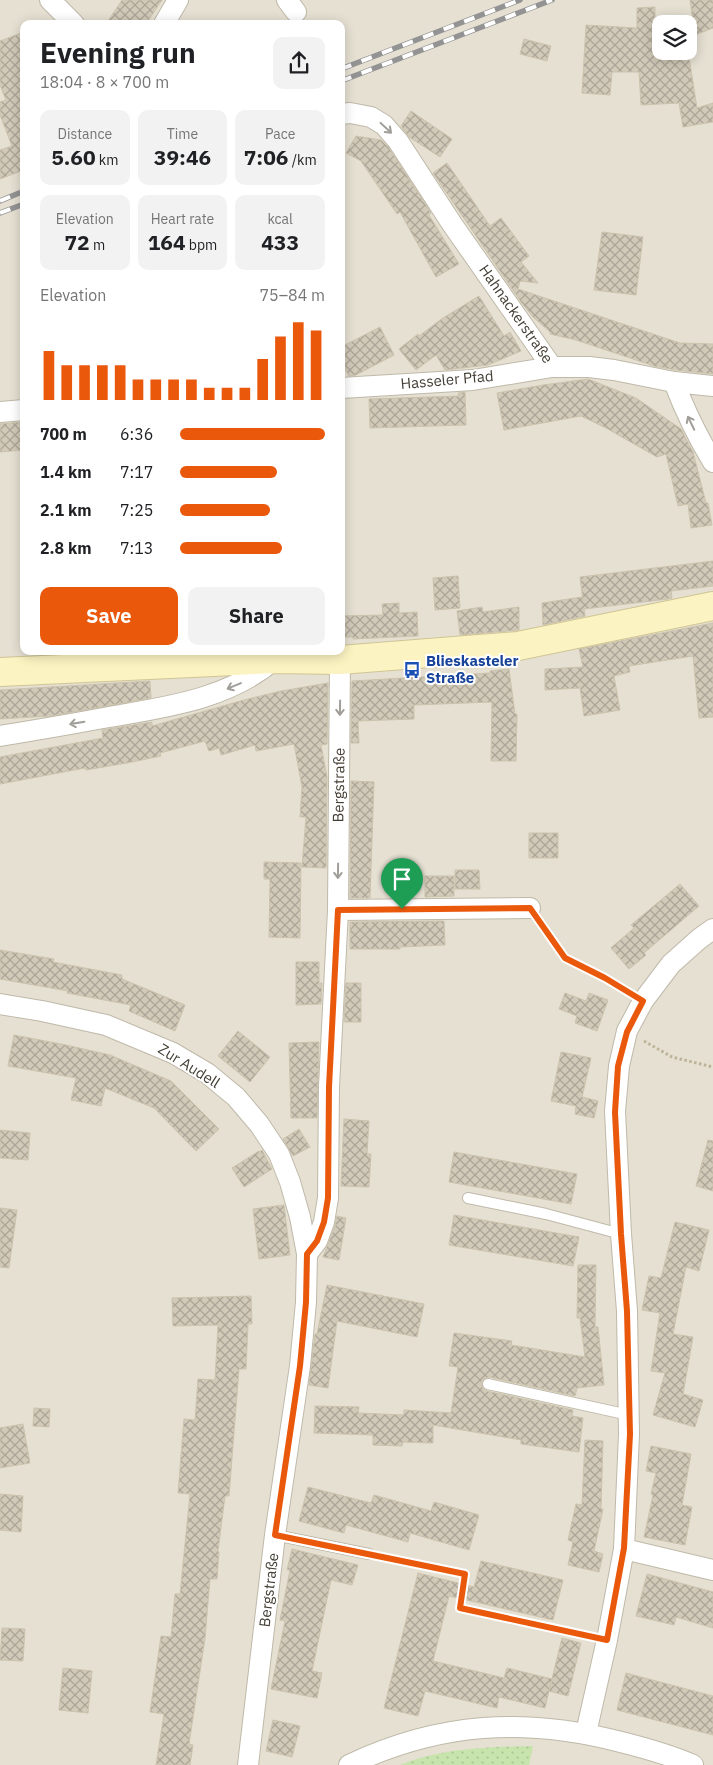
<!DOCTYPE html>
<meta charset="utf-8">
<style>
:root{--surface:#fff;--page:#f2f2f2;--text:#202124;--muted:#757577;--accent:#ea580c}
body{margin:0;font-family:"IBM Plex Sans",sans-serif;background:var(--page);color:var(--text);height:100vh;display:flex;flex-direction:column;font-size:19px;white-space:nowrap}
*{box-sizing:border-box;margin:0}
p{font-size:16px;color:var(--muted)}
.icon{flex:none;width:28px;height:28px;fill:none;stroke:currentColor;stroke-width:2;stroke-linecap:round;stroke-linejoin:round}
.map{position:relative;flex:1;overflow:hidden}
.side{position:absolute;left:20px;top:20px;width:325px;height:635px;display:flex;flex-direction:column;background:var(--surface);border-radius:10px;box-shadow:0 2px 12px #0003}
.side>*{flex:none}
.fabs{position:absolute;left:652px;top:15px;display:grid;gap:10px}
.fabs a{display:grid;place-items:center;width:45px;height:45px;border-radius:10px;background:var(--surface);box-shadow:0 2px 12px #0003;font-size:25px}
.pin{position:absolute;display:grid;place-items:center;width:42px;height:42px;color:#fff;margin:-51px -21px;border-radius:50% 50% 50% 0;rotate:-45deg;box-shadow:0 0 5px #0007}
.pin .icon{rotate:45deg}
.round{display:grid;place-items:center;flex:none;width:52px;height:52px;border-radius:10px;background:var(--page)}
.summary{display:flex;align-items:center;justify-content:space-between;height:85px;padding:0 20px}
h1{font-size:28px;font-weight:800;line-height:38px}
.figures{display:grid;grid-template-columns:repeat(3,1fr);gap:8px;height:85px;padding:5px 20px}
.figures div{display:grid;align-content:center;border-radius:10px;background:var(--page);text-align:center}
.figures b{font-size:21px;font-weight:800}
.figures small{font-size:14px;font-weight:400}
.figures p{font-size:14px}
.chart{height:140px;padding:10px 20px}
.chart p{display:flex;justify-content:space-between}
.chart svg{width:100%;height:90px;margin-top:5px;stroke:var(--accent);stroke-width:6}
.button{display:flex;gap:10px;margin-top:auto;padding:10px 20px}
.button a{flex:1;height:58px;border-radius:10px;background:var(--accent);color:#fff;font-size:20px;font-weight:800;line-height:58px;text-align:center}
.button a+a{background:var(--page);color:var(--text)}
ul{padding:0 20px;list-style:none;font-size:16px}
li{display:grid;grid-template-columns:80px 60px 1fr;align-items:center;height:38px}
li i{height:12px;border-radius:6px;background:var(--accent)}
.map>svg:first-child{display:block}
</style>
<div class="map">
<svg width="713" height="1765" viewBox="0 0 713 1765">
<defs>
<pattern id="park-dots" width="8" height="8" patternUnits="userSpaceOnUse" patternTransform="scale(1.25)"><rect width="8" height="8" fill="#c7e4ad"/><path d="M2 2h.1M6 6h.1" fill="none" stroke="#acc595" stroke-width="1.8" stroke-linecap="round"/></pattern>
<pattern id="building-cross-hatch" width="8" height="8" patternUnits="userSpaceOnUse" patternTransform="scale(1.25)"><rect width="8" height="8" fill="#d2cab9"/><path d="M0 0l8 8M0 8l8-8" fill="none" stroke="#aca597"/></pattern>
</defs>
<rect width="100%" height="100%" fill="#f1eee3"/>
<!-- residential -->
<path fill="#e5e0d2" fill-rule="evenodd" d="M0,0H713V1765H0ZM24,24H341V651H24ZM661,24H689V51H661Z"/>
<!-- park -->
<path fill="url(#park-dots)" d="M533,1746L529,1765H400C442,1748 488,1747 533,1746Z"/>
<!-- building -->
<path fill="url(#building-cross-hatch)" stroke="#ccc3ad" d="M122,0H162L146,24H106Z
M690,0H713V28L695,35Z
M655,7V51H688L697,108L713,103V122L683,127L679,103L641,105L639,72H612L610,95L582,93L586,25L637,28V8Z
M24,32V173L21,171L0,179V150L12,146L0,115V102L6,100L0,85V41Z
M524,39L551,46L547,61L520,54Z
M411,111L452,139L440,157L409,137L401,126Z
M356,136L381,140L389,148L431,213L429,215L459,264L436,277L400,212L397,214L361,161L346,153Z
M447,163L490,226L501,218L529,256L521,262L538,283L520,281L518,289L680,343L713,344V374L676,370L654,366L576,340L550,334V332L533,317L521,302L433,173Z
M602,232L643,237L636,295L594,290Z
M479,296L504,336L510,332L521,351L488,365L445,370L436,355L416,370L399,349L418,334L419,336L443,318Z
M380,327L394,355L356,375L349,376L341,362V347Z
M588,379L636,398L681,429L693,452L706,503H708L712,525L691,528L688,504L678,506L666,454L657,457L606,428L581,416L504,430L497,393L543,385Z
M465,392L466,425L370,428L369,399L459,396L458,393Z
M24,422V450L0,452V424Z
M713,561V586L671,591L672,598L668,599L584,609L585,616L543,625L542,603L582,597L583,601L580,577Z
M458,576L460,608L435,610L433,578Z
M399,603V613L417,612L418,636L353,639V637H341V616L383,615L382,604Z
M482,607L483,612L519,607V630L460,635L457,611Z
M713,623V717L699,718L693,656L629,666L630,672L614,676L620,710L584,716L580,688L545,690V669L583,667L579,649Z
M509,669L515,714H517L516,761H491L492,702L414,705V719L358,721L359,743H351L352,681L490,673V671Z
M150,681L151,698L50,716L0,719V690Z
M328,683L327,744L321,745L327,777L326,868L302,867L306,817H300L302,787L294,744L256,751L255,745L221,755L219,748L209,751L205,741L160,753L161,756L127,763L86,770L85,768L0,784V757L103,738L102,730L152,722V726L244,700L281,691Z
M351,781L374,782L370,898H350Z
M529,833H558V858H529Z
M264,862L301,863L300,938L269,937L270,879H264Z
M455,870H479L480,889H455Z
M425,876H454V896L425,897Z
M680,884L699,906L644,953L646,955L629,969L611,948L634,928L631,925Z
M444,921L445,945L400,947V949H350V922Z
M0,950L54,959L53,962L122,975V979L185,1005L175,1031L129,1011L131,1005L67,993L68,991L0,979Z
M296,962H319V983H322L321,1004L296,1005Z
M346,983H361V1022H344Z
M565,993L586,1001L589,993L608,1000L597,1031L575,1023L577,1016L559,1009Z
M238,1031L270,1057L250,1082L218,1056Z
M14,1035L66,1045L110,1055L171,1081L219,1129L196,1151L154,1108L105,1088L101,1106L71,1100L76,1078L8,1066Z
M319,1042L317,1118H291L289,1043Z
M561,1052L591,1058L582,1097L598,1101L594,1118L575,1114L576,1106L551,1101Z
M344,1119L369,1121L367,1154H371L369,1187L341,1186Z
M299,1129L310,1147L293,1156L283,1139Z
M0,1130L30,1133L28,1160L0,1158Z
M708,1140L713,1141V1191L696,1186Z
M262,1150L272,1169L244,1187L232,1168L259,1151L260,1152Z
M454,1152L577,1174L571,1204L449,1182Z
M284,1205L290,1255L259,1259L253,1209Z
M0,1208L17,1210L9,1268L0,1267Z
M454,1215L579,1237L573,1266L449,1245Z
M337,1216L346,1218L339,1260L323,1257L335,1226Z
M675,1222L709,1230L699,1271L686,1267L673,1334L693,1337L683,1394L703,1400L695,1427L653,1415L665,1373L651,1371L660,1313L642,1310L649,1276L661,1278Z
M578,1265H596L595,1327H598L604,1385L577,1388L575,1396L489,1377L483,1379L481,1383L483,1389L487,1391L573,1410L572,1416L583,1418L579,1452L521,1444V1440L433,1425V1443L403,1442L402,1446L373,1445V1435L314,1433L315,1406L359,1407L358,1413L404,1415V1410L451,1413L458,1367L449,1366L454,1333L512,1341L511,1345L585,1357L580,1318H577Z
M327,1285L424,1304L417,1337L337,1321L328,1388L309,1385L315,1334H317Z
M251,1296L252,1324H248L246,1369H239L229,1496H225L218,1551L219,1552L217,1579H210L205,1638L189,1744L193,1745L190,1765H156L164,1714L150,1712L161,1636L171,1637L175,1594H180L190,1494L178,1493L184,1419L195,1420L198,1379L215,1380L218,1325L173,1326L172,1298Z
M34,1408L50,1409L49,1427L33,1426Z
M23,1424L30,1463L0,1468V1428Z
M585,1440L603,1441L601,1509H603L594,1551L603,1554L599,1572L568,1565L573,1542L568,1540L576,1504L582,1505Z
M651,1446L691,1454L682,1505L692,1507L685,1545L644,1537L653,1495L651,1494L656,1473L646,1471Z
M308,1487L371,1503L374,1495L431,1511L434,1502L479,1515L469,1550L410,1533L408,1542L346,1525L344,1533L299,1521Z
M0,1494L23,1496L21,1532L0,1530Z
M292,1549L358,1565L352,1585L331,1580L312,1671L322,1673L317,1698L271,1689L285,1621L280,1620L290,1570H287Z
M481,1561L563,1580L553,1620L449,1596L433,1661L504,1678L507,1668L552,1679L545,1708L499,1697L497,1708L425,1691L418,1716L384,1708L418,1573L474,1587Z
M647,1574L713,1592V1628L676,1617L674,1625L636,1616Z
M2,1628L25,1629L23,1661L0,1660Z
M562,1638L581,1643L568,1696L549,1691Z
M63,1668L92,1671L88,1713L59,1710Z
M626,1673L713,1696V1735L617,1710Z
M273,1720L300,1726L292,1757L266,1751Z"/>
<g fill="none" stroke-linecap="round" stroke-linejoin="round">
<!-- lane casing -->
<g stroke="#bfb9a9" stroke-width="12">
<path id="lane" d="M468,1198L546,1214L621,1234
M488,1384L629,1415
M275,1535L369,1554"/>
</g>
<!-- street casing -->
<g stroke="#bfb9a9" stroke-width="22">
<path id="street" d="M50,0L74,24
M287,0L296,12
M164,24L178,0
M341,114L350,113L371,117L384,125L398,141L452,224L552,367
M674,382C685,411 697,436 713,462
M341,388L473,380L552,367H589L614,370L674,382L713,386
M0,412L24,410
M0,736C36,730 72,724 109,717C167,707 229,699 275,659
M338,910L530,908
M0,1004L42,1011L106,1025L173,1053L207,1073L236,1097L259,1124L279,1154L290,1182L300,1217L307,1254L306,1302L300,1366L275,1535L248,1765
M307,1254L317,1241L324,1222L328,1198L329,1087L338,910L340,660
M624,1549L713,1570
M586,1733L607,1640L624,1549L629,1434L627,1311L621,1234L615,1111L619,1066L627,1031L643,1001L671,964L699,939L713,929
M349,1765C439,1722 526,1717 621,1742C645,1748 670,1755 693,1765"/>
</g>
<!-- secondary casing -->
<g stroke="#d0c595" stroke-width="30">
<path id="secondary" d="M0,672L275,659L340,660L518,646L713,606"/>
</g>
<!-- path -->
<path stroke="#bdb398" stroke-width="3" stroke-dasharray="2.5 2.5" stroke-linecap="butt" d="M541,923L565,958L605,978L628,992
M644,1041L672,1057L713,1067
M383,1557L465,1574L459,1608L589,1636"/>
<!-- lane -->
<use href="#lane" stroke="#fff" stroke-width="10"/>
<!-- street -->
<use href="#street" stroke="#fff" stroke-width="20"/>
<!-- secondary -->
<use href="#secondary" stroke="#fcf3c2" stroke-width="28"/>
<!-- rail casing -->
<g stroke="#939393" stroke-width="5.5">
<path id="rail" d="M341,69L520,0
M341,81L552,0
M0,201L24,191
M0,213L24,204"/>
</g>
<!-- rail -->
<use href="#rail" stroke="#fff" stroke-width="4" stroke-dasharray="11" stroke-linecap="butt"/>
</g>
<!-- one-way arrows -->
<defs><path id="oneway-shaft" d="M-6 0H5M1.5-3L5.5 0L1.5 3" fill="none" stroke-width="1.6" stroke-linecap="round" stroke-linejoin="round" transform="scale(1.25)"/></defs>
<g stroke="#a19e9a">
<use href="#oneway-shaft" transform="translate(386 128) rotate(43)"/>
<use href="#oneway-shaft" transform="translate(691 423) rotate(-116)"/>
<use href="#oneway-shaft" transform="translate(234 686) rotate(157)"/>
<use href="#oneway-shaft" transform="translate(340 708) rotate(91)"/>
<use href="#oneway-shaft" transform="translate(77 723) rotate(170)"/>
<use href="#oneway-shaft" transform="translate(338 871) rotate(91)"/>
</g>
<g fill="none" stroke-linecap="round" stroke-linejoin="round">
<!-- route casing -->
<g stroke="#fff" stroke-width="10">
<path id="route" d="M530,908L565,958L605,978L643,1001L627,1032L618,1066L615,1112L621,1234L627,1311L630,1434L624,1548L607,1640L460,1608L465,1574L275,1535L300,1366L306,1302L307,1254L317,1241L324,1222L328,1198L329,1087L338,910Z"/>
</g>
<!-- route -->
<use href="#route" stroke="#ea580c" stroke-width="6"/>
</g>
<!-- icons -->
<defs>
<g id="bus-bare" transform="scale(1.35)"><path d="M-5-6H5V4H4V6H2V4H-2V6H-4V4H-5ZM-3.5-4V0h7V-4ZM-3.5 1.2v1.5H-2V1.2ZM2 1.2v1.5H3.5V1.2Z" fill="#1a4fb4" stroke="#fff" stroke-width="2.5" paint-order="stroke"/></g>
</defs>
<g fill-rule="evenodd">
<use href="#bus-bare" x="412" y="670"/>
</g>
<g text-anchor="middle" stroke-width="4" stroke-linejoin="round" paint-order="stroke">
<!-- street labels -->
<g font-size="15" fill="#433e34" stroke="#fff">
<text transform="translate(516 314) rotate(55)" y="5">Hahnackerstraße</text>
<text transform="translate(447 380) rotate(-5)" y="5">Hasseler Pfad</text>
<text transform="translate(339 785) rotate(-89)" y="5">Bergstraße</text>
<text transform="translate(189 1066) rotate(32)" y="5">Zur Audell</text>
<text transform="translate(269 1590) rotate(-83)" y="5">Bergstraße</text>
</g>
<!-- transit labels -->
<g font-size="15" font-weight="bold" fill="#164399" stroke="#fff" text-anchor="start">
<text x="426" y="666">Blieskasteler<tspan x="426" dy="17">Straße</tspan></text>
</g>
</g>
</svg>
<div class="fabs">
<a><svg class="icon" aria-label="layers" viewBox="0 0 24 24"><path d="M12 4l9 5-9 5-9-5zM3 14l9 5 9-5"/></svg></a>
</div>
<div class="pin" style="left:402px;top:909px;background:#1e9e55"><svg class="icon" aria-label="arrive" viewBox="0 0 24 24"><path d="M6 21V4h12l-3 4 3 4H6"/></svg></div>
<section class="side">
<div class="summary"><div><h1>Evening run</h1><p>18:04 · 8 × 700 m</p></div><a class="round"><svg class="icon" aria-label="share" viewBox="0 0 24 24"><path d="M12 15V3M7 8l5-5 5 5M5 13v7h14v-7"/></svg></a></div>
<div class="figures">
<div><p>Distance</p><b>5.60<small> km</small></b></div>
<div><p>Time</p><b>39:46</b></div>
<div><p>Pace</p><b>7:06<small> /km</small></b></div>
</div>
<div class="figures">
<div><p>Elevation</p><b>72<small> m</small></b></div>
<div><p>Heart rate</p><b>164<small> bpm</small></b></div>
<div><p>kcal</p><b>433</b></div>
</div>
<div class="chart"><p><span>Elevation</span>75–84 m</p>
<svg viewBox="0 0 160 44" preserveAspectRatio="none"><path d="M5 44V20M15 44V27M25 44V27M35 44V27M45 44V27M55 44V34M65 44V34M75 44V34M85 44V34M95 44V38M105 44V38M115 44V38M125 44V24M135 44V13M145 44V6M155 44V10"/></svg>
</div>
<ul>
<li><b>700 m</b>6:36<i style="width:100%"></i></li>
<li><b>1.4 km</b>7:17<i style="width:67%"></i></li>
<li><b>2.1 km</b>7:25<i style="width:62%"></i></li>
<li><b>2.8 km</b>7:13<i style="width:70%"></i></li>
</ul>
<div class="button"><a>Save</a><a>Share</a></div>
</section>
</div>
